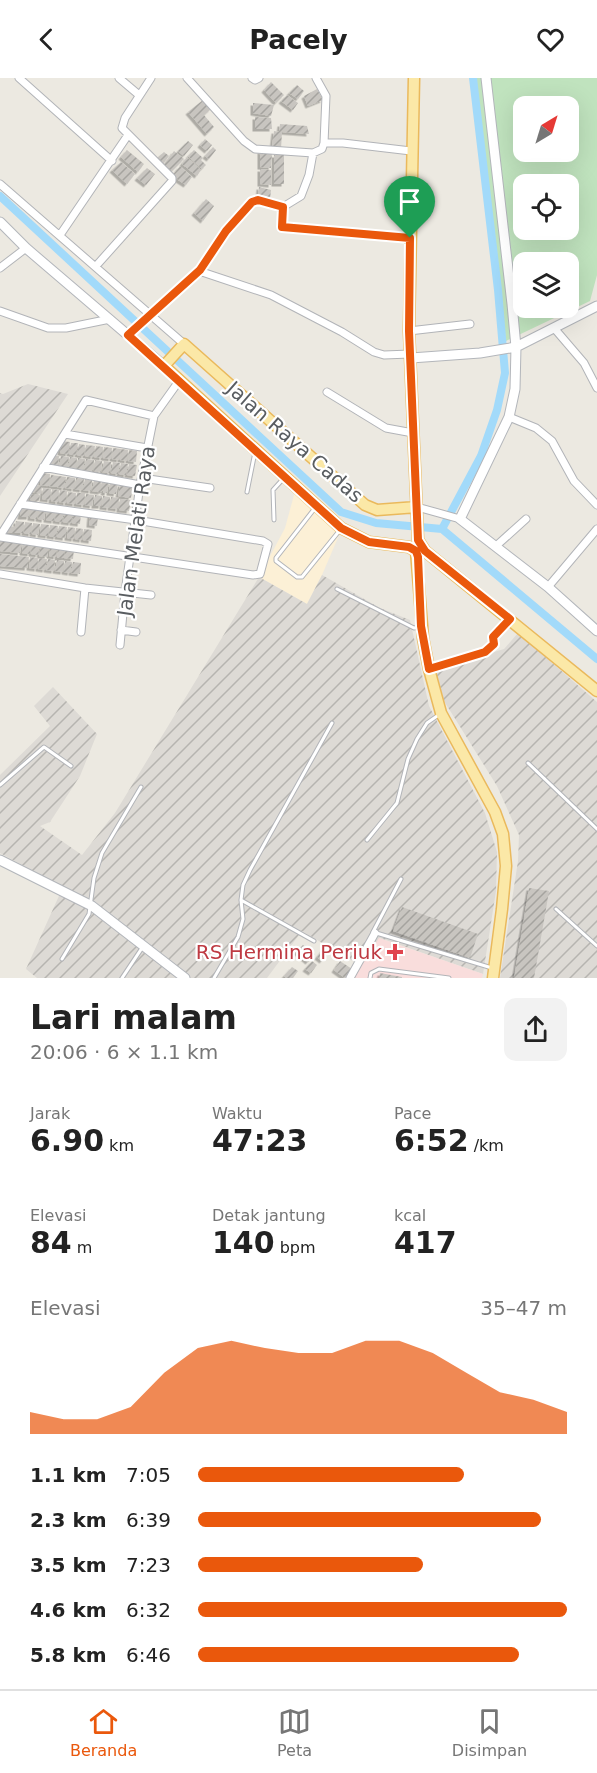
<!DOCTYPE html>
<html lang="id">
<meta charset="utf-8">
<style>
:root{--surface:#fff;--page:#f2f2f2;--text:#222;--muted:#767676;--line:#e0e0e0;--accent:#ea580c}
body{margin:0;font-family:"DejaVu Sans",sans-serif;background:var(--page);color:var(--text);height:100vh;display:flex;flex-direction:column;font-size:22px;white-space:nowrap}
*{box-sizing:border-box;margin:0}
p{font-size:20px;color:var(--muted)}
.icon{flex:none;width:33px;height:33px;fill:none;stroke:currentColor;stroke-width:2;stroke-linecap:round;stroke-linejoin:round}
.map{position:relative;height:900px;overflow:hidden}
.sheet{display:flex;flex-direction:column;background:var(--surface);flex:1}
.sheet>*{flex:none}
.needle{width:39px;rotate:38deg}
.fabs{position:absolute;left:513px;top:18px;display:grid;gap:12px}
.fabs a{display:grid;place-items:center;width:66px;height:66px;border-radius:12px;background:var(--surface);box-shadow:0 6px 24px #0002;font-size:30px}
.pin{position:absolute;display:grid;place-items:center;width:51px;height:51px;color:#fff;margin:-62px -26px;border-radius:50% 50% 50% 0;rotate:-45deg;box-shadow:0 0 6px #0007}
.pin .icon{rotate:45deg}
.round{display:grid;place-items:center;flex:none;width:63px;height:63px;border-radius:12px;background:var(--page)}
.overview{display:flex;align-items:center;justify-content:space-between;height:102px;padding:0 30px}
h1{font-size:33px;font-weight:700;line-height:45px}
.figures{display:grid;grid-template-columns:repeat(3,1fr);gap:9px;height:102px;padding:6px 30px}
.figures div{display:grid;align-content:center}
.figures b{font-size:30px;font-weight:700}
.figures small{font-size:16px;font-weight:400}
.figures p{font-size:16px}
.chart{height:168px;padding:12px 30px}
.chart p{display:flex;justify-content:space-between}
.chart svg{width:100%;height:108px;margin-top:6px;fill:var(--accent);opacity:.7}
ul{padding:0 30px;list-style:none;font-size:20px}
li{display:grid;grid-template-columns:96px 72px 1fr;align-items:center;height:45px}
li i{height:15px;border-radius:8px;background:var(--accent)}
header{display:flex;justify-content:space-between;align-items:center;height:78px;padding:0 30px;background:var(--surface);font-size:27px;font-weight:700}
.dock{display:flex;justify-content:space-around;align-items:center;height:84px;border-top:2px solid var(--line);background:var(--surface);font-size:16px;color:var(--muted)}
.dock a{display:grid;justify-items:center;gap:3px}
.dock .on{color:var(--accent)}
.map>svg:first-child{display:block}
</style>
<header><svg class="icon" aria-label="back" viewBox="0 0 24 24"><path d="M15 5l-7 7 7 7"/></svg>Pacely<svg class="icon" aria-label="heart" viewBox="0 0 24 24"><path d="M12 20l-8-8c-3-5 5-10 8-4 3-6 11-1 8 4z"/></svg></header>
<div class="map">
<svg width="597" height="900" viewBox="0 0 597 900">
<defs>
<pattern id="industrial-furrows" width="10" height="10" patternUnits="userSpaceOnUse" patternTransform="scale(1.5)"><rect width="10" height="10" fill="#dddad5"/><path d="M-1 1l2-2M0 10L10 0M9 11l2-2" fill="none" stroke="#b6b4b0"/></pattern>
<pattern id="building-hatch" width="6" height="6" patternUnits="userSpaceOnUse" patternTransform="scale(1.5)"><rect width="6" height="6" fill="#c8c5c0"/><path d="M-1 1l2-2M0 6l6-6M5 7l2-2" fill="none" stroke="#a5a39f"/></pattern>
<filter id="shadow"><feDropShadow dx="-2.5" dy="2.5" stdDeviation="0" flood-color="#0004"/></filter>
</defs>
<rect width="100%" height="100%" fill="#ece9e1"/>
<!-- commercial -->
<path fill="#fcf0d6" d="M297,406L343,448L322,497L307,526L259,499L285,450Z"/>
<!-- industrial -->
<path fill="url(#industrial-furrows)" d="M28,306L68,316L0,418V315L3,316Z
M322,497L380,530L410,542L429,628L485,735L497,774L496,813L483,896L380,860L361,888L302,853L267,900H37L26,891L63,809L0,775V697L50,648L34,628L53,609L97,656L80,698L50,744L40,748L82,777L115,735L259,499L307,526Z
M518,555L597,624V900H500L518,783L519,757L497,708L444,623L435,591L504,571Z"/>
<!-- medical -->
<path fill="#f9dddc" d="M379,860L483,896L482,900H353Z"/>
<!-- green -->
<path fill="#c0e3be" fill-rule="evenodd" d="M475,0H597V197L590,223L506,263ZM524,28H568V74H524ZM524,106H568V152H524ZM524,184H568V230H524Z"/>
<g fill="none" stroke-linecap="round" stroke-linejoin="round">
<!-- canal -->
<path stroke="#a2dafa" stroke-width="8" d="M0,118L341,434L376,445L442,451
M442,451L481,378L497,332L505,295L498,212L473,0
M442,451L597,581"/>
</g>
<!-- building -->
<path fill="url(#building-hatch)" filter="url(#shadow)" d="M271,4L284,17L276,25L264,12Z
M297,7L304,13L298,21L289,15Z
M317,11L323,22L308,28L304,18Z
M287,17L298,25L293,32L281,23Z
M203,22L211,31L204,37L214,49L207,56L188,34Z
M253,25L274,27L271,38L253,35Z
M255,39L271,40L272,51H255Z
M280,46L307,48L309,56L282,54L281,71L272,70L274,53L279,54Z
M205,61L212,67L207,73L200,67Z
M188,63L193,67L184,78L178,73Z
M213,69L216,72L209,81L205,78Z
M127,72L144,86L138,94L121,79Z
M194,72L203,80L201,82L206,87L202,91L188,78Z
M174,73L184,81L172,93L163,88Z
M260,73L272,75L271,90L260,89Z
M164,74L169,78L163,86L156,81Z
M274,77H284V106H274Z
M187,79L201,92L197,98L182,86Z
M121,84L135,96L127,106L112,92Z
M180,88L192,99L186,107L172,98Z
M147,90L155,96L146,107L137,100Z
M260,91L271,92V107L260,106Z
M259,109L271,112L270,121L258,120Z
M206,121L214,128L203,143L194,135Z
M61,363L70,364L68,376L60,375Z
M71,365H78L76,377L69,376Z
M79,366L85,367L84,378L77,377Z
M86,367L95,368L93,379L85,378Z
M96,368L103,369L102,380L94,379Z
M104,369L112,370L111,381L103,380Z
M113,370L121,371L119,382L112,381Z
M121,371L128,372L127,383L120,382Z
M129,372L137,373L136,384L128,383Z
M52,377L59,378L58,388L50,387Z
M61,378L69,379L67,390L59,389Z
M70,379L77,380L76,391L68,390Z
M78,380L85,381L83,392L77,391Z
M86,381L94,382L93,393L84,392Z
M95,382L102,383L101,394L94,393Z
M104,383L111,384L110,395L102,394Z
M113,384L120,385L118,396L111,395Z
M121,385L128,386L126,397L119,396Z
M129,386L137,387L135,398L127,397Z
M42,395L50,396L49,408L40,407Z
M51,397L66,399L64,410L49,408Z
M67,399L75,400L74,411L65,410Z
M76,400L84,401L82,412L75,411Z
M85,401L92,402L91,413L83,412Z
M94,402L101,403L100,414L92,413Z
M102,403L109,404L107,415H103L104,412L100,414Z
M110,404L118,405L116,416L109,415Z
M120,406L133,407L131,420L118,418Z
M33,407L42,408L41,416L32,414Z
M43,410L51,411L50,422L42,421Z
M52,411L59,412L58,424L51,423Z
M60,412L67,413L66,425L59,424Z
M68,414L76,415L75,426L67,425Z
M77,415H85L84,427L76,426Z
M31,416L40,417L39,423L30,422Z
M86,416L94,417L92,428L85,427Z
M95,417L102,418L101,428H94Z
M103,418L110,419L109,430L102,429Z
M111,419L119,420L118,431L110,430Z
M120,421L131,422L129,433L119,432Z
M22,427L30,428L29,439H20Z
M31,428L38,429L37,441L30,440Z
M39,430H46L44,442L38,441Z
M47,431L55,432L54,443L46,442Z
M56,432L64,433L62,444L55,443Z
M65,433L73,434L71,445L63,444Z
M74,434L81,435L80,446L72,445Z
M90,436L98,437L97,448L89,447Z
M16,443L24,444L23,455H6L7,448L15,449Z
M25,444L32,445L31,456L24,455Z
M33,445L40,446L38,457L32,456Z
M41,446L49,447L48,458L40,457Z
M50,447L58,448L56,459L49,458Z
M59,448L67,449L65,460L57,459Z
M68,449L75,450L74,461L67,460Z
M76,450L83,451L82,462L75,461Z
M84,451L92,452L91,463L83,462Z
M0,461L22,464L20,475L0,473Z
M23,464L31,465L30,476L22,475Z
M32,465L40,466L38,477L31,476Z
M41,466L49,467L47,479L39,478Z
M50,467L57,468L56,479L49,478Z
M58,469H65L64,480H57Z
M66,469L74,471L73,481L64,480Z
M0,476L29,479L27,490L0,488Z
M30,479L38,480L37,491L29,490Z
M39,480L47,481L45,492L38,491Z
M48,481L55,482L54,493L46,492Z
M57,482L64,483L63,494L55,493Z
M65,483L72,484L70,495L64,494Z
M73,484L81,485L80,496L71,495Z
M529,810L549,813L547,825L534,900H514Z
M402,829L478,856L470,880L393,853Z
M303,867L315,876L308,884L296,874Z
M324,870L329,874L322,883L317,879Z
M312,883L317,887L311,895L305,891Z
M340,883L352,891L345,900L334,892Z
M292,889L298,893L293,900H286L284,898Z
M380,895L402,899V900H379Z"/>
<g fill="none" stroke-linecap="round" stroke-linejoin="round">
<!-- lane casing -->
<g stroke="#b2b4b8" stroke-width="5">
<path id="lane" d="M247,414L255,374
M315,430L276,480V483L297,499H302L340,452
M274,442L273,412L283,401
M337,511L414,550L420,549
M528,685L597,751
M0,707L44,669L71,688
M367,762L397,725L408,681L417,661L427,645L440,636
M401,801L373,854L492,890
M241,822L314,863
M556,831L597,868
M62,881L89,836L94,800L102,775L141,709
M122,900L142,870
M214,900L238,859L243,841L241,822L243,807L250,792L332,645
M370,900L371,895L379,891L449,900"/>
</g>
<!-- street casing -->
<g stroke="#b2b4b8" stroke-width="9">
<path id="street" d="M19,0L112,83
M119,0L139,17
M187,0L244,63L255,71L313,75L322,71L324,65L326,18L316,0
M252,0L255,2L259,0
M324,65H343L411,73
M0,106L184,266
M283,129L301,118L309,97L313,75
M60,157L128,57
M96,188L172,103V100L122,50L125,40L151,0
M0,190L26,170
M199,193L271,217L342,254L374,274L384,277L410,276
M0,233L48,250H66L110,241
M554,250L584,285L597,310
M409,253L470,246
M128,257L199,193L226,153L252,124L258,122L283,129L281,149L410,160
M327,314L386,350L413,355
M509,339L536,350L552,363L574,403L597,427
M65,356L147,370
M43,389L140,407
M142,400L210,410
M417,429L460,441
M0,458L86,322L154,338
M0,459L253,497L260,496L268,466L263,463L136,442L20,426
M496,468L526,441
M0,496L85,510L151,517
M548,509L597,451
M121,552L136,554
M81,554L85,510
M120,567L125,514L140,407L154,338L179,303
M429,591L485,574L494,566L493,559L510,541
M350,900L375,855"/>
</g>
<!-- secondary casing -->
<g stroke="#b3b6bb" stroke-width="11">
<path id="secondary" d="M486,0L512,226L516,269L515,311L509,339L460,441L548,509L597,553
M0,144L26,170L164,288
M411,280L480,275L516,269L597,228
M0,782L92,828L185,900"/>
</g>
<!-- primary casing -->
<g stroke="#eab95c" stroke-width="13">
<path id="primary" d="M414,0L409,253L418,462L425,473L597,613
M417,429L377,432L365,427L184,266L164,288L341,450L369,464L409,469L416,473L423,560L429,591L441,635L495,734L503,756L506,788L502,831L493,900"/>
</g>
<!-- lane -->
<use href="#lane" stroke="#fff" stroke-width="3"/>
<!-- street -->
<use href="#street" stroke="#fff" stroke-width="7"/>
<!-- secondary -->
<use href="#secondary" stroke="#fff" stroke-width="9"/>
<!-- primary -->
<use href="#primary" stroke="#fbe8a7" stroke-width="10"/>
</g>
<g fill="none" stroke-linecap="round" stroke-linejoin="round">
<!-- route casing -->
<g stroke="#fff" stroke-width="12">
<path id="route" d="M258,122L283,129L282,149L410,160L409,253L418,462L425,473L510,541L493,559L494,566L485,574L429,591L421,548L418,479L416,473L409,469L369,464L341,450L128,257L200,192L226,153L252,124Z"/>
</g>
<!-- route -->
<use href="#route" stroke="#ea580c" stroke-width="8"/>
</g>
<!-- markers -->
<path fill="#e0444e" stroke="#fff" stroke-width="2" d="M392 865h6v6h6v6h-6v6h-6v-6h-6v-6h6z"/>
<g text-anchor="middle" stroke-width="4.5" stroke-linejoin="round" paint-order="stroke">
<!-- street labels -->
<g font-size="20" fill="#595d61" stroke="#fff">
<text transform="translate(295 364) rotate(41)" y="7">Jalan Raya Cadas</text>
<text transform="translate(136 453) rotate(-82)" y="7">Jalan Melati Raya</text>
</g>
<!-- health labels -->
<g font-size="20" fill="#be3a42" stroke="#fff" text-anchor="end">
<text x="382" y="881">RS Hermina Periuk</text>
</g>
</g>
</svg>
<div class="fabs">
<a><svg class="needle" viewBox="-14 -14 28 28"><path d="M0-13l5 13h-10z" fill="#e53935"/><path d="M0 13l5-13h-10z" fill="#767676"/></svg></a>
<a><svg class="icon" aria-label="locate" viewBox="0 0 24 24"><circle cx="12" cy="12" r="6"/><path d="M12 2v4M12 18v4M2 12h4M18 12h4"/></svg></a>
<a><svg class="icon" aria-label="layers" viewBox="0 0 24 24"><path d="M12 4l9 5-9 5-9-5zM3 14l9 5 9-5"/></svg></a>
</div>
<div class="pin" style="left:410px;top:160px;background:#1e9e55"><svg class="icon" aria-label="arrive" viewBox="0 0 24 24"><path d="M6 21V4h12l-3 4 3 4H6"/></svg></div>
</div>
<section class="sheet">
<div class="overview"><div><h1>Lari malam</h1><p>20:06 · 6 × 1.1 km</p></div><a class="round"><svg class="icon" aria-label="share" viewBox="0 0 24 24"><path d="M12 15V3M7 8l5-5 5 5M5 13v7h14v-7"/></svg></a></div>
<div class="figures">
<div><p>Jarak</p><b>6.90<small> km</small></b></div>
<div><p>Waktu</p><b>47:23</b></div>
<div><p>Pace</p><b>6:52<small> /km</small></b></div>
</div>
<div class="figures">
<div><p>Elevasi</p><b>84<small> m</small></b></div>
<div><p>Detak jantung</p><b>140<small> bpm</small></b></div>
<div><p>kcal</p><b>417</b></div>
</div>
<div class="chart"><p><span>Elevasi</span>35–47 m</p>
<svg viewBox="0 0 160 44" preserveAspectRatio="none"><path d="M0 44V35L10 38L20 38L30 33L40 19L50 9L60 6L70 9L80 11L90 11L100 6L110 6L120 11L130 19L140 27L150 30L160 35V44z"/></svg>
</div>
<ul>
<li><b>1.1 km</b>7:05<i style="width:72%"></i></li>
<li><b>2.3 km</b>6:39<i style="width:93%"></i></li>
<li><b>3.5 km</b>7:23<i style="width:61%"></i></li>
<li><b>4.6 km</b>6:32<i style="width:100%"></i></li>
<li><b>5.8 km</b>6:46<i style="width:87%"></i></li>
</ul>
</section>
<nav class="dock">
<a class="on"><svg class="icon" aria-label="home" viewBox="0 0 24 24"><path d="M3 11l9-7 9 7M6 9v11h12V9"/></svg>Beranda</a>
<a><svg class="icon" aria-label="map" viewBox="0 0 24 24"><path d="M3 6l6-2 6 2 6-2v14l-6 2-6-2-6 2zM9 4v14M15 6v14"/></svg>Peta</a>
<a><svg class="icon" aria-label="saved" viewBox="0 0 24 24"><path d="M7 4h10v16l-5-4-5 4z"/></svg>Disimpan</a>
</nav>
